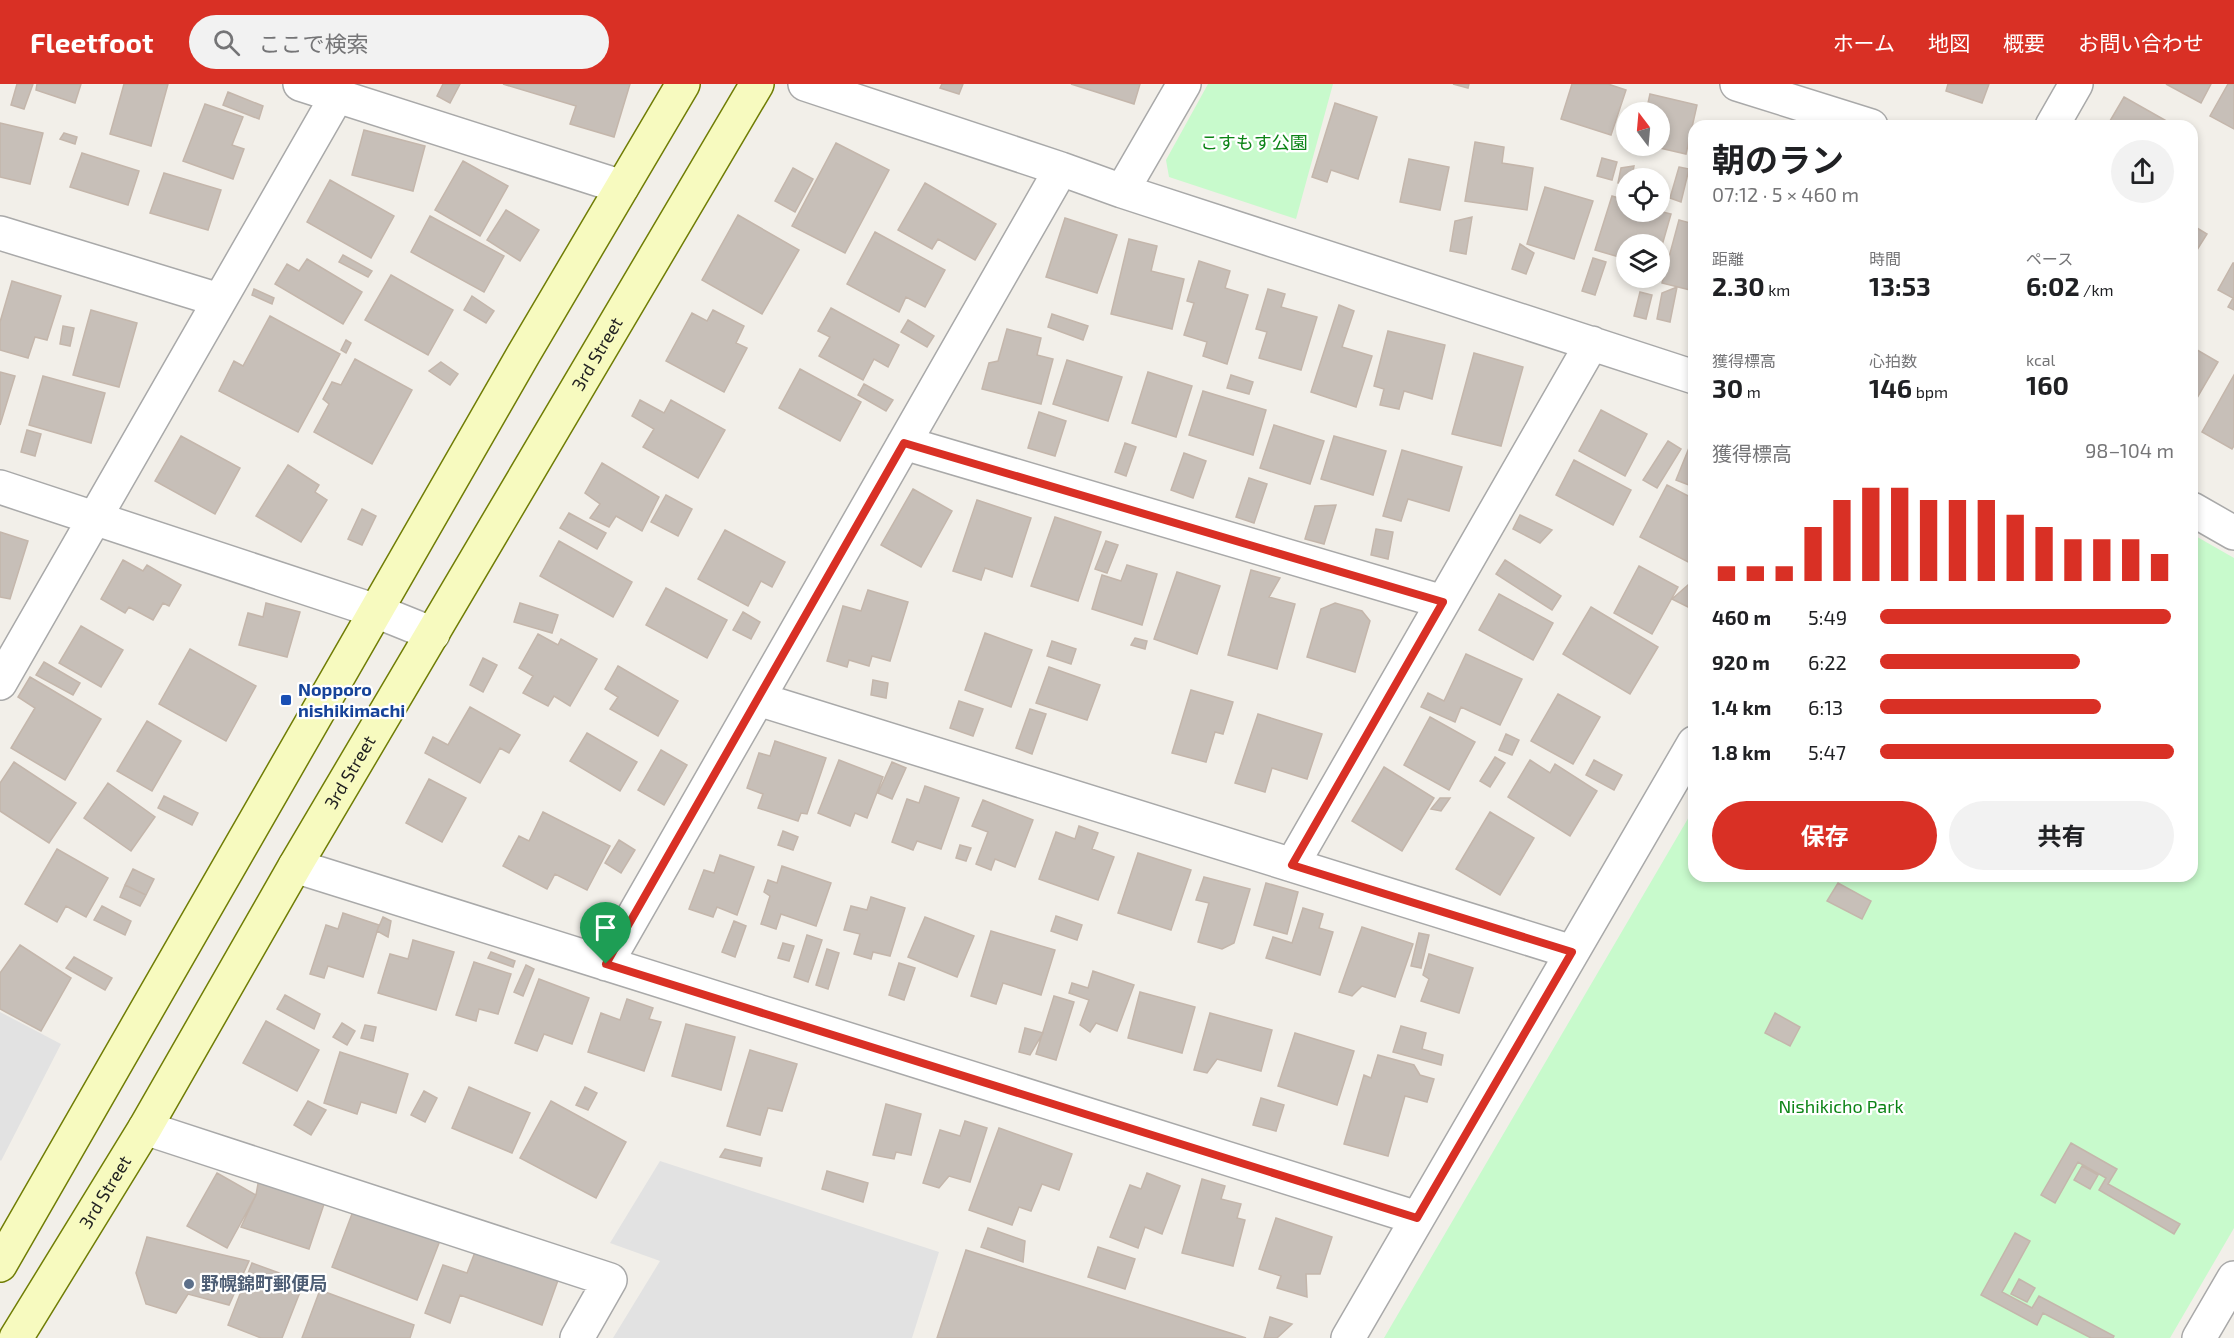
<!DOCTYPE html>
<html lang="ja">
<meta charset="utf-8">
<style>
:root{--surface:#fff;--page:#f2f2f2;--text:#202124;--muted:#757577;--accent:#d93025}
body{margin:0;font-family:"Exo 2","Noto Sans JP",sans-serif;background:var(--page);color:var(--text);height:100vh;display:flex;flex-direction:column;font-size:22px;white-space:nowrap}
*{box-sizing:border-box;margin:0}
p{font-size:20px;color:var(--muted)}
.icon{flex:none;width:33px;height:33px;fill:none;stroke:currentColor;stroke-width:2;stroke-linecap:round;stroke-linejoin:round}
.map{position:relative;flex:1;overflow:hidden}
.drawer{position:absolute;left:1688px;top:36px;width:510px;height:762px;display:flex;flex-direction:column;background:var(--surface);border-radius:18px;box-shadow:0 3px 9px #0003}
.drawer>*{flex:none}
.needle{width:39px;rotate:344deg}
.tools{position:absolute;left:1616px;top:18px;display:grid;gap:12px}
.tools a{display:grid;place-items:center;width:54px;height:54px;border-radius:50%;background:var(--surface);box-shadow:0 3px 9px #0003;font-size:30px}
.pin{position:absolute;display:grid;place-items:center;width:51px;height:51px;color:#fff;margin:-62px -26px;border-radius:50% 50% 50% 0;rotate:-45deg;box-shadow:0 0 6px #0007}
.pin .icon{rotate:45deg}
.round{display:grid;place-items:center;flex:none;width:63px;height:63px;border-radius:32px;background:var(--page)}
.head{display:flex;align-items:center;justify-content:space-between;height:102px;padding:0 24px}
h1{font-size:33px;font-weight:700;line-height:45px}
.metrics{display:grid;grid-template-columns:repeat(3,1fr);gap:9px;height:102px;padding:6px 24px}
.metrics div{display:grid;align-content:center}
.metrics b{font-size:26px;font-weight:700}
.metrics small{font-size:16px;font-weight:400}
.metrics p{font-size:16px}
.chart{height:168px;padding:12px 24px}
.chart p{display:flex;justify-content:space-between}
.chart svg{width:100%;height:108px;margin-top:6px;stroke:var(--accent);stroke-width:6}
.cta{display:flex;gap:12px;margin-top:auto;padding:12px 24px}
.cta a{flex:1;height:69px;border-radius:36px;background:var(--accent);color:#fff;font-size:24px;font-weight:700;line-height:69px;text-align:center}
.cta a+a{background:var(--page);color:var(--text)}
ul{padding:0 24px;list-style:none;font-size:20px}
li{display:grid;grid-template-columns:96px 72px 1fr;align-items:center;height:45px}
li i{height:15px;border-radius:8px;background:var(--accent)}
header{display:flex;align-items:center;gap:36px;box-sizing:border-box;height:84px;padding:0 30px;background:var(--accent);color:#fff}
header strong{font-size:28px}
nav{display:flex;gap:33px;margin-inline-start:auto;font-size:21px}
.search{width:420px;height:54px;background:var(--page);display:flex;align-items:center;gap:15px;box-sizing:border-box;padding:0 21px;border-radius:33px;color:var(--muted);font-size:22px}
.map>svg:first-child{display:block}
</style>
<header>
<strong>Fleetfoot</strong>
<div class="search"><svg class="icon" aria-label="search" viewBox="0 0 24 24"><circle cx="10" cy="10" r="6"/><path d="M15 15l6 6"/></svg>ここで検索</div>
<nav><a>ホーム</a><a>地図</a><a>概要</a><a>お問い合わせ</a></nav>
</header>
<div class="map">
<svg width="2234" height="1254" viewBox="0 0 2234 1254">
<rect width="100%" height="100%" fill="#f2efe9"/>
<!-- park -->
<path fill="#c8facc" d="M1208,0H1333L1296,135L1169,93L1166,76Z
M2192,450L2234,474V1144L2170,1254H1384L1693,726L1694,792H2192Z"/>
<!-- parking -->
<path fill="#e2e2e2" d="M0,928L61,960L1,1077L0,1076Z
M660,1077L939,1168L912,1254H613L660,1177L610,1159Z"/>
<!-- building -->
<path fill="#c7bfb8" stroke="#c4b6ab" stroke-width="1.5" d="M17,0H33L24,25L11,21Z
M37,0H81L75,19L36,6Z
M124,0H168L151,62L110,50Z
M443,0H460L450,19L437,12Z
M503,0H630L614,53L570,40L576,22Z
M942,0H963L959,10L940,4Z
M1071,0H1140L1134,20Z
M1453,0H1469L1468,4Z
M1572,0H1608L1626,6L1611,51L1561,35Z
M1948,0H1989L1982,19L1946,7Z
M2166,0H2211L2201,19Z
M2228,0H2234V45L2210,32Z
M228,8L263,22L259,35L223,21Z
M1650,10L1697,21L1686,70L1651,62H1659V28H1646Z
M2124,13L2172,40L2171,42H2107Z
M1335,19L1377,33L1358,95L1331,86L1327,98L1312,93Z
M205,20L243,33L232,61L244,65L233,95L183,77Z
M0,39L43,49L30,100L0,93Z
M364,46L425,62L413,107L352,91Z
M64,49L77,53L75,60L60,55Z
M1475,58L1504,63L1502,79L1533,84L1527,126L1465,117Z
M836,59L889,86L845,169L792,142Z
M82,69L139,87L128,121L70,103Z
M1602,74L1617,78L1612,96L1597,92Z
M1409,75L1449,83L1440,126L1400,118Z
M463,77L508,102L480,152L435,126Z
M1634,82L1632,94H1626V101L1618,99L1621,84Z
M1679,83L1689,85L1681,118L1670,114Z
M793,84L813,95L795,128L775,117Z
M164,89L221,106L208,146L150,129Z
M330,96L394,132L371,174L307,138Z
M925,99L996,140L975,176L938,155L932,165L898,146Z
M1545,103L1593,117L1574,175L1527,160Z
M1612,112L1626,116V128L1659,127L1671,130L1659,172V160H1626V175L1595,166Z
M506,126L539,146L520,177L487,156Z
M738,131L799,166L762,230L702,196Z
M430,132L504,172L484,208L411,168Z
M1472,133L1466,170L1450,167L1455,137Z
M1065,134L1117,151L1097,209L1046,193Z
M1679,136L1694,140V207L1662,199Z
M2192,141L2207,150L2197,166L2192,163Z
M875,148L945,186L925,223L906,213L899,228L847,200Z
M1129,155L1157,162L1151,187L1184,195L1172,245L1111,230Z
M1520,160L1534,169L1526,190L1512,185Z
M343,171L372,187L368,193L339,178Z
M1593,174L1606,178L1595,211L1582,207Z
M307,175L362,208L343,240L275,200L287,180L299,187Z
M1199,177L1230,187L1225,204L1248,211L1227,280L1203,272L1207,258L1184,251L1194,219L1187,217Z
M2233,179H2234V226L2228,223L2233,214L2218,206Z
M391,191L453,226L428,271L365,236Z
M12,197L61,212L47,256L35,253L28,274L0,266V238Z
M1677,203L1670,238L1657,235L1662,209Z
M254,205L274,214L272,220L252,211Z
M1268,205L1285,210L1281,223L1317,233L1301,286L1259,274L1267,248L1256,245Z
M1640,208L1652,211L1646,235L1634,232Z
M472,212L494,227L486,239L464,226Z
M1339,221L1354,227L1342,263L1372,272L1356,323L1311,308Z
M831,224L899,261L888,283L874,275L863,296L819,272L830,253L818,247Z
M91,226L137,239L119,303L73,291Z
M713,226L744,242L736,259L747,264L724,308L666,277L692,229L707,237Z
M1052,230L1088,242L1083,256L1048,243Z
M270,232L340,270L298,348L219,307L234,277L243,282Z
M908,236L934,252L927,263L901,248Z
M63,242L74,244L70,262L60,260Z
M1007,245L1041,254L1037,271L1053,275L1041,320L982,305L989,279L998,277Z
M1388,247L1445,261L1432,315L1404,307L1399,325L1380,321L1384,305L1374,302Z
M346,256L351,259L346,269L341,266Z
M2192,263L2218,278L2197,314L2192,311Z
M1474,269L1523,283L1501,362L1452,350Z
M355,275L412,306L372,380L314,348L329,320L323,315L332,298L341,301Z
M1067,276L1122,293L1108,337L1053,320Z
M441,278L458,290L450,301L429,287Z
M800,285L861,318L840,357L779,324Z
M0,288L15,292L0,341Z
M1148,288L1192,302L1176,353L1132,339Z
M1231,291L1253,298L1249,310L1227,304Z
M2234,291V362L2232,365L2202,348Z
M43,292L105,309L91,359L29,341Z
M864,300L893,316L886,327L858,311Z
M1203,307L1266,326L1253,371L1189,351Z
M640,316L664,329L671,316L725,346L698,394L643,363L654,345L632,332Z
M1601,326L1647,350L1625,392L1579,367Z
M1039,328L1066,337L1055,372L1028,364Z
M1274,341L1324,357L1310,400L1260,384Z
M27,346L41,350L35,372L21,368Z
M181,352L240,384L215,430L155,397Z
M1334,352L1386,367L1373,411L1321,395Z
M1668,357L1681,365L1657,404L1643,396Z
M1125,359L1136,363L1126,392L1115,388Z
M1691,359L1694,361V391L1689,401L1676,396Z
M1402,366L1462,383L1449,427L1408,415L1401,437L1383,432Z
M1184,369L1206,377L1193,414L1171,406Z
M1574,376L1631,406L1613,441L1556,411Z
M602,379L659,413L642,447L616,432L609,443L590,434L600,420L585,409Z
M288,381L319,401L315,408L327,416L301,458L256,432Z
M1249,394L1267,400L1254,439L1236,433Z
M1667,401L1694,415V481L1640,453Z
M913,405L952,427L921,483L881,461Z
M666,411L692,425L678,452L651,438Z
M977,416L1031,434L1012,493L985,484L981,496L953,487Z
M1336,421L1324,460L1305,455L1315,422Z
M362,425L376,432L362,461L348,455Z
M569,429L606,449L597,465L560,444Z
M1520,431L1552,446L1540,459L1513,445Z
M1055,433L1101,448L1078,517L1031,502Z
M1376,445L1393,448L1388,475L1371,471Z
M725,446L785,478L772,503L761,497L748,522L698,495Z
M0,448L28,457L10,515L0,513Z
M559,457L632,498L613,533L540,492Z
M1106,457L1118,461L1107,489L1095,485Z
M123,476L143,487L147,481L181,501L169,522L163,519L153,536L129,523L125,529L101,515Z
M1505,476L1561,512L1552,526L1496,490Z
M1127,481L1157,490L1142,541L1092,525L1102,491L1121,497Z
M1639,482L1678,503L1652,550L1614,529Z
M1251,486L1280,494L1269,513L1295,520L1277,585L1228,571Z
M1177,488L1220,502L1197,570L1154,555Z
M1689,500L1694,502V526L1672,515Z
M666,504L727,536L707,574L646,541Z
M868,506L908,518L890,577L872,572L869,582L849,576L847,583L827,577L843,522L861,527Z
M1499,510L1553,539L1533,576L1479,546Z
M266,519L300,528L287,573L239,561L248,529L263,533Z
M520,519L558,531L552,549L514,538Z
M1335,519L1362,527L1370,537L1355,588L1307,573L1321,525Z
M1591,523L1658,563L1630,610L1563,570Z
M743,528L760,538L751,555L733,546Z
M81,542L123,566L101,603L59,579Z
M985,549L1032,566L1011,623L965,606Z
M538,550L558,561L561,555L597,575L570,622L554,612L548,622L523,609L533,592L519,584Z
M1135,554L1147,557L1145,565L1131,561Z
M1052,557L1076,565L1071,580L1047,572Z
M190,565L256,602L226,657L159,620Z
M1466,570L1522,595L1500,641L1461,623L1455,638L1421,623L1428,609L1444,617Z
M483,574L497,581L483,608L470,601Z
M44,578L80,599L73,611L36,591Z
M618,582L678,617L658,652L610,625L618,613L605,605Z
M1049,583L1100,601L1087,636L1036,619Z
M30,593L101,635L65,696L11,664L35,624L18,613Z
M873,596L888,599L886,614L871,611Z
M1191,606L1233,618L1223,650L1215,648L1206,678L1172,669Z
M1558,610L1600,633L1573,680L1531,657Z
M959,617L983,625L973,652L950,644Z
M470,623L520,651L509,669L500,664L480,699L425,669L433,653L448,661Z
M1030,625L1046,630L1032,670L1016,664Z
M1258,630L1322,650L1307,695L1272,684L1265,708L1235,699Z
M1430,633L1475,658L1449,706L1404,681Z
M147,637L181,657L152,707L117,687Z
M587,649L637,678L620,707L570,677Z
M1506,650L1519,656L1512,671L1499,666Z
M775,657L826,674L807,730L801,729L798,737L758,724L763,710L747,704L759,669L770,672Z
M661,666L687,681L664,721L638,706Z
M1495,673L1505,679L1490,703L1480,697Z
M839,676L883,693L867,734L855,729L850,742L818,729Z
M1530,676L1550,689L1555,680L1597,707L1570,752L1508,713Z
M1594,676L1622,691L1614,706L1586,691Z
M14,678L76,719L49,759L0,727V699Z
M892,678L906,684L892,715L878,709Z
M1384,683L1434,714L1402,767L1352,737Z
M429,695L466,714L442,758L406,739Z
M108,699L155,733L131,767L84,734Z
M925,702L959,714L941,765L917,757L913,766L892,758L907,715L919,719Z
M164,712L198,729L192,741L158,724Z
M1440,714H1450L1441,727L1431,725Z
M983,716L1033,736L1015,783L995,775L991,786L976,780L988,748L972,742Z
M543,728L610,762L587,806L555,790L547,805L503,782L519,752L529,757Z
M1490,728L1534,754L1500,811L1456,785Z
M1079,742L1098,749L1092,765L1114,773L1098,816L1039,795L1056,748L1075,755Z
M783,747L798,753L793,766L778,761Z
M619,756L635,766L621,789L605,779Z
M960,761L971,764L966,777L956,774Z
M57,765L108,794L86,833L66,822L57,838L25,820Z
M1138,769L1191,786L1171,846L1118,829Z
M720,771L754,783L737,831L717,823L713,833L689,825L704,786L714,789Z
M782,782L831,799L816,842L781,830L776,845L761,840L770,812L764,808L768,796L777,799Z
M133,785L154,795L146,811L125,801Z
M1204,793L1250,805L1234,859L1222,865L1198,858L1209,819L1196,816Z
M1266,799L1298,808L1287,850L1254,841Z
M1838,799L1871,817L1862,835L1827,817Z
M125,801L146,811L140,822L120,813Z
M871,813L905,824L890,872L873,868L871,875L854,870L860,850L844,846L851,822L867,826Z
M102,822L131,837L125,851L94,836Z
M1303,824L1323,830L1319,844L1333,848L1320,891L1266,874L1273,853L1292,859Z
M343,829L379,841L363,893L328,882L324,894L310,890L326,841L338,845Z
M1056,832L1082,841L1077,856L1051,847Z
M383,833L391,837L388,853L377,847Z
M925,833L974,852L957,893L908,873Z
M734,837L746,842L735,873L722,868Z
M1362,843L1413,860L1395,913L1362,902L1352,912L1339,908Z
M991,847L1055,866L1041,911L1003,899L996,920L971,912Z
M1419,849L1429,851L1421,884L1411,882Z
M807,851L822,856L808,898L794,893Z
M413,856L454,868L436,926L378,909L390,870L408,875Z
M783,859L794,862L789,877L778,874Z
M20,861L71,894L41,947L0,925V889Z
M827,865L839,869L828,905L816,901Z
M491,868L515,877L513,883L488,874Z
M1429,870L1473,884L1459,929L1421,917L1429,895L1423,891Z
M74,873L112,894L105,906L66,884Z
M474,878L511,890L498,930L479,925L476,937L456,931Z
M899,879L915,884L904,916L889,911Z
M526,881L534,885L523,912L514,908Z
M1093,887L1134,901L1117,947L1096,939L1090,948L1080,941L1089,916L1069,909L1072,899L1088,904Z
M539,895L589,914L572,960L544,950L537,967L515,959Z
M1140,908L1195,923L1182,969L1128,954Z
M285,911L320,930L314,945L277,925Z
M1054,912L1074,918L1056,976L1036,970Z
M627,915L653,924L649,935L661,938L644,987L588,968L601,929L620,936Z
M1210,929L1272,946L1261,987L1217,975L1207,989L1194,986Z
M1775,929L1800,943L1790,962L1765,949Z
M266,937L319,966L297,1007L243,979Z
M342,939L355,947L347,961L333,953Z
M686,940L735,953L721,1006L672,992Z
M365,941L376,943L373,957L361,954Z
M1401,942L1426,949L1422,965L1443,971L1441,981L1393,968Z
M1025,944L1043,949L1030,971L1019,968Z
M1295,949L1354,967L1337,1021L1278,1002Z
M750,966L797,980L782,1027L768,1024L760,1051L727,1042Z
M340,968L408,990L396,1029L361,1018L357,1030L324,1019Z
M1378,971L1414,981L1420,991L1434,995L1427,1018L1405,1012L1388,1072L1344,1060L1364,991L1371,994Z
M469,1003L530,1029L512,1069L452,1044Z
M585,1003L597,1009L588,1026L576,1021Z
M424,1007L437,1014L425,1038L411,1031Z
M1261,1014L1284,1021L1276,1047L1253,1041Z
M308,1017L326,1026L311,1051L294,1041Z
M551,1017L626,1058L596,1114L520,1074Z
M886,1020L921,1030L911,1071L896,1068L894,1075L873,1071Z
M965,1037L987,1044L970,1098L949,1092L939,1104L923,1099L940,1046L960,1052Z
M999,1044L1072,1070L1059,1106L1042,1100L1031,1127L1019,1123L1012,1141L969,1126Z
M2071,1059L2117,1085L2108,1100L2180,1140L2174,1150L2099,1106L2106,1094L2078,1078L2055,1119L2041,1111Z
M725,1065L762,1074L760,1082L720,1073Z
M2082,1082L2098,1091L2090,1105L2074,1096Z
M827,1087L868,1099L863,1118L822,1105Z
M217,1089L256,1111L227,1164L187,1142Z
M260,1089L327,1111L309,1165L241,1143L256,1111Z
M1147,1089L1180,1102L1162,1150L1145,1143L1138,1164L1110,1153L1130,1101L1141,1105Z
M1202,1095L1225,1102L1221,1115L1241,1120L1237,1134L1245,1136L1233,1182L1182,1169Z
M355,1122L441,1154L417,1216L332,1183Z
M1276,1134L1332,1153L1320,1190H1306L1307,1213L1277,1204L1281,1192L1259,1185Z
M988,1144L1025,1157L1023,1178L981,1163Z
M2015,1149L2030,1157L2002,1208L2032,1224L2039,1212L2114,1252L2113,1254H2091L2043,1229L2037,1241L1981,1211Z
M147,1153L249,1177L229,1221L188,1210L176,1229L146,1220L136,1189Z
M480,1155L562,1185L542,1241L460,1211L450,1239L425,1229L443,1181L467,1189Z
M1098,1163L1135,1175L1125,1205L1088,1193Z
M966,1166L1246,1254H937Z
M252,1179L304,1198L282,1254H261L228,1241Z
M2019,1195L2035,1204L2027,1218L2011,1210Z
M320,1206L414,1241L410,1254H302Z
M1270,1233L1292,1240L1277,1254H1264Z"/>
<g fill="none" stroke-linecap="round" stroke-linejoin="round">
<!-- street casing -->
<g stroke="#a9a9a9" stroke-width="36">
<path id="street" d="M300,0L622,103
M805,0L1061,85L1122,107L1694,293
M1737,0L1871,42
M2052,42L2076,0
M1122,107L1184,0
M0,149L219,216
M904,359L1443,518
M0,403L376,527L433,550
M2192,425L2234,449
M0,599L337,12
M758,615L1572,868
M1292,781L1592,259
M295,782L1417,1134
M606,880L1061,85
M145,1044L610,1196L577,1254
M1348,1254L1694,659
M2199,1254L2234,1194"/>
</g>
<!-- secondary casing -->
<g stroke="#707d05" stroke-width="36">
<g id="secondary">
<path d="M0,1181L523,271L683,0"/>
<path id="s1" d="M16,1254L145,1044L295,782L757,0"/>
</g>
</g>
<!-- street -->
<use href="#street" stroke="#fff" stroke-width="33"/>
<!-- secondary -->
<use href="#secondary" stroke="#f7fabf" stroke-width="33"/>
</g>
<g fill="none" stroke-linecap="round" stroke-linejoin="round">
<!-- route casing -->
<g stroke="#fff" stroke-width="12">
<path id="route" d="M904,359L1443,518L1292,781L1572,868L1417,1134L606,880Z"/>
</g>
<!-- route -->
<use href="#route" stroke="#d93025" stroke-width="8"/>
</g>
<!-- markers -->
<rect fill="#1a4fb4" stroke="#fff" stroke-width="2" x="280" y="610" width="12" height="12" rx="3"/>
<circle fill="#5c6f8a" stroke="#fff" stroke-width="2" cx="189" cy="1200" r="6"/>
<g text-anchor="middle" stroke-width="4.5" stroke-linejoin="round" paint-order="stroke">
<!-- park labels -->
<g font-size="18" fill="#0c8416" stroke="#fff">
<text x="1254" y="65">こすもす公園</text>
<text x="1841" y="1029">Nishikicho Park</text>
</g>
<!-- street labels -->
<g font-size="18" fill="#222" stroke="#fff">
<text dy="6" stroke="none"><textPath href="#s1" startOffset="1143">3rd Street</textPath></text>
<text dy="6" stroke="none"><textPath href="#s1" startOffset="657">3rd Street</textPath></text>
<text dy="6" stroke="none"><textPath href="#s1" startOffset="171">3rd Street</textPath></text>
</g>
<!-- transit labels -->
<g font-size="18" font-weight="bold" fill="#164399" stroke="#fff" text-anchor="start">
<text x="298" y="612">Nopporo<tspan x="298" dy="21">nishikimachi</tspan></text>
</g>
<!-- service labels -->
<g font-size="18" font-weight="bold" fill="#4e5e75" stroke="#fff" text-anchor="start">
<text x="201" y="1206">野幌錦町郵便局</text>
</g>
</g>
</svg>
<div class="tools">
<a><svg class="needle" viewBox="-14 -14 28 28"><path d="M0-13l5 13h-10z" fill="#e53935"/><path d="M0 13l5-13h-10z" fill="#757577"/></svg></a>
<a><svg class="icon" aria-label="locate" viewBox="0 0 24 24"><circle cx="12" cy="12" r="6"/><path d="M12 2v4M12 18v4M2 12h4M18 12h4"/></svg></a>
<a><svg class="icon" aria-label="layers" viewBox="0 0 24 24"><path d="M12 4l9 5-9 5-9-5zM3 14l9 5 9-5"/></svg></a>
</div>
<div class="pin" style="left:606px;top:880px;background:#1e9e55"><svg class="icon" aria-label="arrive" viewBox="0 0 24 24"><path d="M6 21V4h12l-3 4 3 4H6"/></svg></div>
<section class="drawer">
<div class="head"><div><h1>朝のラン</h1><p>07:12 · 5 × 460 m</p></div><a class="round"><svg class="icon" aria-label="share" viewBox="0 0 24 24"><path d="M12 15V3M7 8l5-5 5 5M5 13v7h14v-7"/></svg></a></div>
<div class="metrics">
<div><p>距離</p><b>2.30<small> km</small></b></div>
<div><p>時間</p><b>13:53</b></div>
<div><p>ペース</p><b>6:02<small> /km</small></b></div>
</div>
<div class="metrics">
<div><p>獲得標高</p><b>30<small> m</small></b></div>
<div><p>心拍数</p><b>146<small> bpm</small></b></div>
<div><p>kcal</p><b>160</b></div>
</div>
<div class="chart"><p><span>獲得標高</span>98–104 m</p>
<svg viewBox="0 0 160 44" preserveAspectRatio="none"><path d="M5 44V38M15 44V38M25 44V38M35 44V22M45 44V11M55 44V6M65 44V6M75 44V11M85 44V11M95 44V11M105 44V17M115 44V22M125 44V27M135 44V27M145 44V27M155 44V33"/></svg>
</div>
<ul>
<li><b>460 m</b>5:49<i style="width:99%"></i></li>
<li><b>920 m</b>6:22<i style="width:68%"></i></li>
<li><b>1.4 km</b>6:13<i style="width:75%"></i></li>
<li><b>1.8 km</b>5:47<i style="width:100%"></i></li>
</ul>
<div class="cta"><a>保存</a><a>共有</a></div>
</section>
</div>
